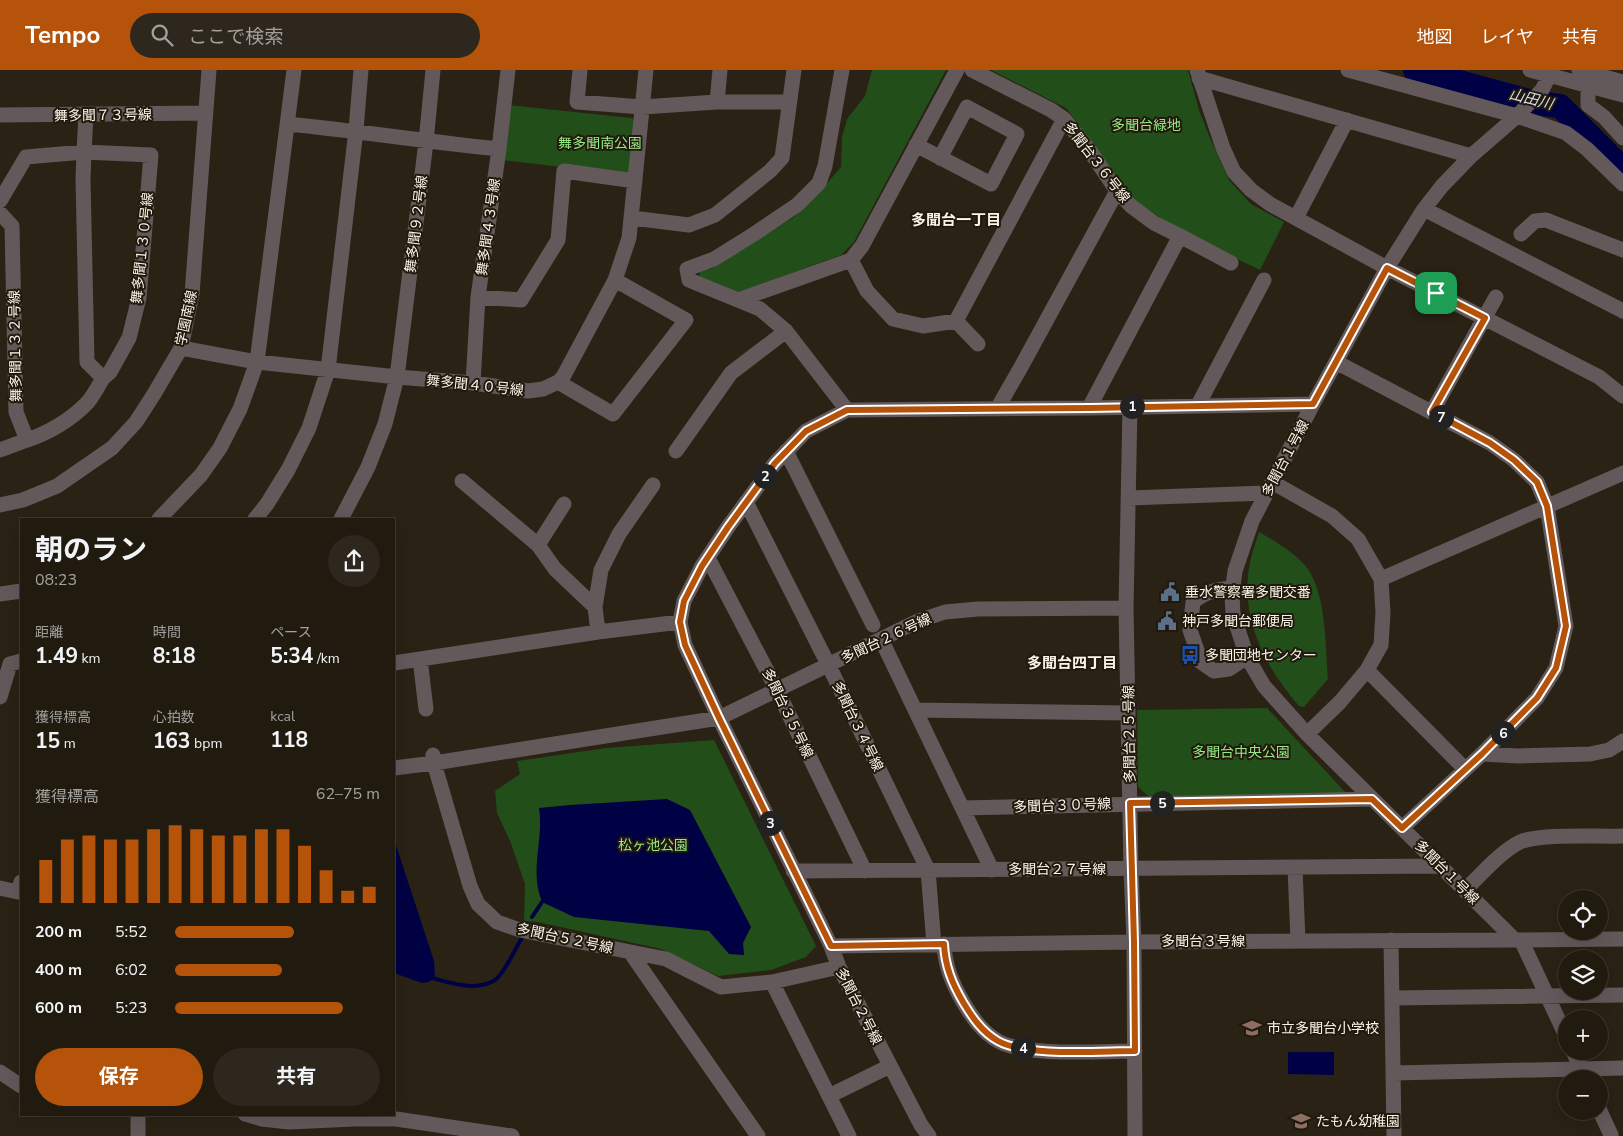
<!DOCTYPE html>
<html lang="ja">
<meta charset="utf-8">
<style>
:root{--surface:#201a0f;--page:#2d271d;--text:#f1f3f6;--muted:#a2a19e;--line:#3d382f;--accent:#b45309}
body{margin:0;font-family:"Nunito Sans","Noto Sans JP",sans-serif;background:var(--page);color:var(--text);height:100vh;display:flex;flex-direction:column;font-size:19px;white-space:nowrap}
*{box-sizing:border-box;margin:0}
p{font-size:16px;color:var(--muted)}
.icon{flex:none;width:28px;height:28px;fill:none;stroke:currentColor;stroke-width:2;stroke-linecap:round;stroke-linejoin:round}
.map{position:relative;flex:1;overflow:hidden}
.sheet{position:absolute;left:20px;top:448px;width:375px;height:598px;display:flex;flex-direction:column;background:var(--surface);border-radius:0px;box-shadow:0 5px 20px #0002,0 0 0 1px var(--line)}
.sheet>*{flex:none}
.buttons{position:absolute;left:1558px;top:820px;display:grid;gap:10px}
.buttons a{display:grid;place-items:center;width:50px;height:50px;border-radius:50%;background:var(--surface);box-shadow:0 5px 20px #0002,0 0 0 1px var(--line);font-size:25px}
.pin{position:absolute;display:grid;place-items:center;width:42px;height:42px;color:#fff;margin:-21px;border-radius:10px;box-shadow:0 2px 8px #0006}
.km{position:absolute;width:25px;height:25px;margin:-12px;border-radius:50%;background:#222;color:#fff;font-size:14px;line-height:25px;text-align:center}
.round{display:grid;place-items:center;flex:none;width:52px;height:52px;border-radius:26px;background:var(--page)}
.head{display:flex;align-items:center;justify-content:space-between;height:85px;padding:0 15px}
h1{font-size:28px;font-weight:700;line-height:38px}
.stats{display:grid;grid-template-columns:repeat(3,1fr);gap:8px;height:85px;padding:5px 15px}
.stats div{display:grid;align-content:center}
.stats b{font-size:21px;font-weight:700}
.stats small{font-size:14px;font-weight:400}
.stats p{font-size:14px}
.chart{height:140px;padding:10px 15px}
.chart p{display:flex;justify-content:space-between}
.chart svg{width:100%;height:90px;margin-top:5px;stroke:var(--accent);stroke-width:6}
.action{display:flex;gap:10px;margin-top:auto;padding:10px 15px}
.action a{flex:1;height:58px;border-radius:30px;background:var(--accent);color:#fff;font-size:20px;font-weight:700;line-height:58px;text-align:center}
.action a+a{background:var(--page);color:var(--text)}
ul{padding:0 15px;list-style:none;font-size:16px}
li{display:grid;grid-template-columns:80px 60px 1fr;align-items:center;height:38px}
li i{height:12px;border-radius:6px;background:var(--accent)}
header{display:flex;align-items:center;gap:30px;box-sizing:border-box;height:70px;padding:0 25px;background:var(--accent);color:#fff}
header strong{font-size:24px}
nav{display:flex;gap:28px;margin-inline-start:auto;font-size:18px}
.search{width:350px;height:45px;background:var(--page);display:flex;align-items:center;gap:12px;box-sizing:border-box;padding:0 18px;border-radius:28px;color:var(--muted);font-size:19px}
.map>svg:first-child{display:block}
</style>
<header>
<strong>Tempo</strong>
<div class="search"><svg class="icon" aria-label="search" viewBox="0 0 24 24"><circle cx="10" cy="10" r="6"/><path d="M15 15l6 6"/></svg>ここで検索</div>
<nav><a>地図</a><a>レイヤ</a><a>共有</a></nav>
</header>
<div class="map">
<svg width="1623" height="1066" viewBox="0 0 1623 1066">
<rect width="100%" height="100%" fill="#2a2214"/>
<!-- green -->
<path fill="#214e19" d="M872,0H946L854,172L841,185L739,222L721,220L699,210L700,200L711,199L794,147L816,126L841,97L842,67L847,49L865,26Z
M991,0H1188L1199,40L1210,68L1229,110L1251,134L1284,152L1260,200L1192,168L1135,131L1066,38Z
M508,35L632,48L637,54L631,105L502,90Z
M1259,462C1275,471 1290,480 1303,493C1327,518 1325,575 1328,609L1304,637L1299,636C1264,596 1239,547 1250,492C1252,482 1256,472 1259,462Z
M1267,638L1346,723L1293,726H1148L1138,717L1137,640Z
M714,670L816,876L806,887L771,900L718,906L661,879L538,852L524,851L525,814L510,771L497,743L495,721L520,704L517,691L606,678Z"/>
<!-- water -->
<path fill="#004" d="M667,729L690,740L751,857L743,873L744,885L729,884L709,861L574,847L542,832C529,801 544,770 539,738L570,735Z
M394,769L434,891L435,906L429,912L422,913L394,903Z
M1288,982H1334V1005L1288,1004Z"/>
<g fill="none" stroke-linecap="round" stroke-linejoin="round">
<!-- stream -->
<path stroke="#004" stroke-width="4" d="M532,847L542,832
M432,908C452,913 476,922 495,910C505,903 516,877 523,866"/>
<!-- river -->
<path stroke="#004" stroke-width="24" d="M1415,0L1536,33L1560,36L1623,99"/>
<!-- minor -->
<path stroke="#63595b" stroke-width="15" d="M580,0L577,32L642,37L717,32H789
M842,0L825,96L819,113L797,135L754,164L714,189L687,199L689,210L760,239L786,261L847,340
M972,0L1051,40L1064,49L1090,81L1117,121L1131,136L1154,153L1180,166L1089,338
M1197,0L1223,78L1234,102L1251,120L1270,134L1387,198L1599,307L1623,326
M1348,0L1517,46L1566,63L1587,79L1623,114
M1530,0L1623,25
M1552,0L1542,20L1517,46L1471,86L1442,116L1424,139L1387,198L1313,334L1252,451L1235,501L1232,524L1233,544L1247,587L1264,616L1307,664L1515,870L1623,869
M1579,0L1623,12
M1590,3L1588,15V35L1604,47L1623,68
M1199,8L1471,86
M717,32L720,0
M0,45L206,43
M288,54C359,61 429,72 499,79
M916,75L991,114L1017,64L967,37L940,88
M0,131L26,87L84,82L83,108L87,292L103,308L110,302L129,268L139,228L151,85L84,82L86,45
M1424,139L1623,241
M0,143L12,156L16,342L27,370C49,363 72,349 88,332C94,325 99,315 103,308
M632,148L689,155L715,145L770,101L782,88L794,0
M1296,148L1347,50
M1521,164L1535,151L1546,150L1623,180
M1180,166L1231,193
M851,190L867,221L893,249L923,256L956,251L1064,49
M478,227L521,230L558,170L564,101L635,111
M738,230L851,190L862,176L957,0
M956,251L978,274
M181,278L257,292L397,307L473,313L528,321L543,319L558,312L563,307L615,210L629,168L646,0
M1336,292L1490,373L1514,390L1537,412L1547,436L1566,556L1556,598L1537,628L1482,684L1402,758
M558,312L613,344L686,250L615,210
M473,313L478,227L499,79L508,0
M1198,335L1264,210
M1130,336L1126,538L1131,799L1134,872L1135,1066
M997,339L1021,297L1117,121
M1432,342L1496,227
M0,380L27,370
M676,381L731,303L786,261
M786,381L873,555
M462,411L538,475L555,499L595,537
M1272,412L1332,446L1358,469L1381,509L1383,543L1381,575L1367,600L1340,632L1307,664
M1129,428L1266,423
M746,432L828,594L928,800L934,875
M0,435L23,430L57,416L112,378L136,352L154,324L181,278L192,224L209,0
M159,449L201,405L220,378L240,339L257,292L294,0
M255,449L267,434L288,400L309,358L328,300L356,60L361,0
M341,449L368,397L385,354L397,307L426,72L433,0
M538,475L564,434
M708,488L777,620L865,801
M1381,509L1623,403
M1233,518C1217,519 1205,522 1193,532L1190,560L1201,592L1214,601L1229,599L1247,587
M0,524L21,521
M598,562L595,537L601,500L619,464L653,415
M881,569L992,800
M420,589L426,639
M394,593L598,562L680,552
M1367,600L1465,699
M0,627L10,594L21,591
M915,640L1128,643
M1482,684L1518,686L1590,684L1609,680L1623,671
M433,685L434,693L719,648L918,551L945,542L978,539L1126,538
M394,698L434,693L470,816L478,834L497,852L520,860L666,889L721,917L772,912L839,897
M962,738L1372,729
M1295,798L1298,871
M793,801L1440,796
M0,818L18,822L21,812
M1465,820C1480,806 1501,781 1520,772C1541,763 1597,767 1623,766
M1391,870L1394,1066
M1521,870L1566,966
M944,874C945,896 952,913 963,932C972,947 982,962 998,971C1026,987 1101,981 1135,981
M831,876L1134,872L1515,870
M630,882L758,1066
M772,912L849,1066
M1392,928L1623,925
M1573,981L1585,1007
M0,1002L21,1016
M1393,1003L1623,998
M829,1026L890,996
M1599,1039L1611,1065
M138,1044V1066
M245,1044L262,1049L289,1052L354,1049H396L512,1066
M929,1066L921,1055L839,897L831,876L719,648L685,575L680,552L684,531L702,496L728,457L775,393L806,361L847,340L1089,338L1313,334"/>
</g>
<g fill="none" stroke-linecap="round" stroke-linejoin="round">
<!-- route casing -->
<g stroke="#fff" stroke-width="10">
<path id="route" d="M1387,198L1485,248L1432,342L1490,373L1514,390L1537,412L1547,436L1566,556L1556,598L1537,628L1482,684L1402,758L1372,729L1130,733L1134,872L1135,981C1100,981 1026,987 998,971C982,962 972,947 963,932C952,913 945,896 944,874L831,876L719,648L685,575L680,552L684,531L702,496L728,457L775,393L806,361L847,340L1090,338L1313,334Z"/>
</g>
<!-- route -->
<use href="#route" stroke="#b45309" stroke-width="6"/>
</g>
<!-- icons -->
<defs>
<g id="civic-bare" transform="scale(1.5)"><path d="M-.6-6.5H3V-4.5H.6V-3L4-1V1h2V6H-6V1h2V-1L-.6-3ZM-1.2 2.5V6h2.4V2.5Z" fill="#5c6f8a" stroke="#21190b" stroke-width="2.5" paint-order="stroke"/></g>
<g id="bus-bare" transform="scale(1.5)"><path d="M-5-6H5V4H4V6H2V4H-2V6H-4V4H-5ZM-3.5-4V0h7V-4ZM-3.5 1.2v1.5H-2V1.2ZM2 1.2v1.5H3.5V1.2Z" fill="#1a4fb4" stroke="#21190b" stroke-width="2.5" paint-order="stroke"/></g>
<g id="school-bare" transform="scale(1.5)"><path d="M0-5L7-2L0 1L-7-2ZM-4 1L0 2.5L4 1V4Q0 6-4 4Z" fill="#8d6e63" stroke="#21190b" stroke-width="2.5" paint-order="stroke"/></g>
</defs>
<g fill-rule="evenodd">
<use href="#civic-bare" x="1170" y="522"/>
<use href="#civic-bare" x="1167" y="551"/>
<use href="#bus-bare" x="1190" y="585"/>
<use href="#school-bare" x="1252" y="958"/>
<use href="#school-bare" x="1301" y="1051"/>
</g>
<g text-anchor="middle" stroke-width="4" stroke-linejoin="round" paint-order="stroke">
<!-- street labels -->
<g font-size="14" fill="#f9f4ea" stroke="#21190b">
<text transform="translate(103 45) rotate(-1)" y="5">舞多聞７３号線</text>
<text transform="translate(1097 92) rotate(52)" y="5">多聞台３６号線</text>
<text transform="translate(416 154) rotate(-83)" y="5">舞多聞９２号線</text>
<text transform="translate(488 157) rotate(-82)" y="5">舞多聞４３号線</text>
<text transform="translate(142 178) rotate(-84)" y="5">舞多聞１３０号線</text>
<text transform="translate(186 248) rotate(-78)" y="5">学園南線</text>
<text transform="translate(15 276) rotate(-91)" y="5">舞多聞１３２号線</text>
<text transform="translate(475 315) rotate(6)" y="5">舞多聞４０号線</text>
<text transform="translate(1285 388) rotate(-62)" y="5">多聞台１号線</text>
<text transform="translate(886 568) rotate(-25)" y="5">多聞台２６号線</text>
<text transform="translate(788 643) rotate(64)" y="5">多聞台３５号線</text>
<text transform="translate(858 656) rotate(64)" y="5">多聞台３４号線</text>
<text transform="translate(1129 664) rotate(-91)" y="5">多聞台２５号線</text>
<text transform="translate(1062 735) rotate(-2)" y="5">多聞台３０号線</text>
<text x="1057" y="804">多聞台２７号線</text>
<text transform="translate(1447 802) rotate(45)" y="5">多聞台１号線</text>
<text transform="translate(565 868) rotate(12)" y="5">多聞台５２号線</text>
<text x="1203" y="876">多聞台３号線</text>
<text transform="translate(859 936) rotate(63)" y="5">多聞台２号線</text>
</g>
<!-- park labels -->
<g font-size="14" fill="#96e888" stroke="#21190b">
<text x="1146" y="60">多聞台緑地</text>
<text x="600" y="78">舞多聞南公園</text>
<text x="1241" y="687">多聞台中央公園</text>
<text x="653" y="780">松ヶ池公園</text>
</g>
<!-- poi labels -->
<g font-size="14" fill="#f9f4ea" stroke="#21190b" text-anchor="start">
<text x="1185" y="527">垂水警察署多聞交番</text>
<text x="1182" y="556">神戸多聞台郵便局</text>
<text x="1205" y="590">多聞団地センター</text>
<text x="1267" y="963">市立多聞台小学校</text>
<text x="1316" y="1056">たもん幼稚園</text>
</g>
<!-- water labels -->
<g font-size="15" font-style="italic" fill="#d0dbef" stroke="#21190b">
<text transform="translate(1531 29) rotate(14)" y="5">山田川</text>
</g>
<!-- neighbourhood labels -->
<g font-size="15" font-weight="bold" fill="#f9f4ea" stroke="#21190b">
<text x="956" y="155">多聞台一丁目</text>
<text x="1072" y="598">多聞台四丁目</text>
</g>
</g>
</svg>
<div class="buttons">
<a><svg class="icon" aria-label="locate" viewBox="0 0 24 24"><circle cx="12" cy="12" r="6"/><path d="M12 2v4M12 18v4M2 12h4M18 12h4"/></svg></a>
<a><svg class="icon" aria-label="layers" viewBox="0 0 24 24"><path d="M12 4l9 5-9 5-9-5zM3 14l9 5 9-5"/></svg></a>
<a>+</a>
<a>−</a>
</div>
<div class="pin" style="left:1436px;top:223px;background:#1e9e55"><svg class="icon" aria-label="arrive" viewBox="0 0 24 24"><path d="M6 21V4h12l-3 4 3 4H6"/></svg></div>
<b class="km" style="left:1132px;top:336px">1</b>
<b class="km" style="left:765px;top:406px">2</b>
<b class="km" style="left:770px;top:753px">3</b>
<b class="km" style="left:1023px;top:978px">4</b>
<b class="km" style="left:1162px;top:733px">5</b>
<b class="km" style="left:1503px;top:663px">6</b>
<b class="km" style="left:1441px;top:347px">7</b>
<section class="sheet">
<div class="head"><div><h1>朝のラン</h1><p>08:23</p></div><a class="round"><svg class="icon" aria-label="share" viewBox="0 0 24 24"><path d="M12 15V3M7 8l5-5 5 5M5 13v7h14v-7"/></svg></a></div>
<div class="stats">
<div><p>距離</p><b>1.49<small> km</small></b></div>
<div><p>時間</p><b>8:18</b></div>
<div><p>ペース</p><b>5:34<small> /km</small></b></div>
</div>
<div class="stats">
<div><p>獲得標高</p><b>15<small> m</small></b></div>
<div><p>心拍数</p><b>163<small> bpm</small></b></div>
<div><p>kcal</p><b>118</b></div>
</div>
<div class="chart"><p><span>獲得標高</span>62–75 m</p>
<svg viewBox="0 0 160 44" preserveAspectRatio="none"><path d="M5 44V23M15 44V13M25 44V11M35 44V13M45 44V13M55 44V8M65 44V6M75 44V8M85 44V11M95 44V11M105 44V8M115 44V8M125 44V16M135 44V28M145 44V38M155 44V36"/></svg>
</div>
<ul>
<li><b>200 m</b>5:52<i style="width:58%"></i></li>
<li><b>400 m</b>6:02<i style="width:52%"></i></li>
<li><b>600 m</b>5:23<i style="width:82%"></i></li>
</ul>
<div class="action"><a>保存</a><a>共有</a></div>
</section>
</div>
